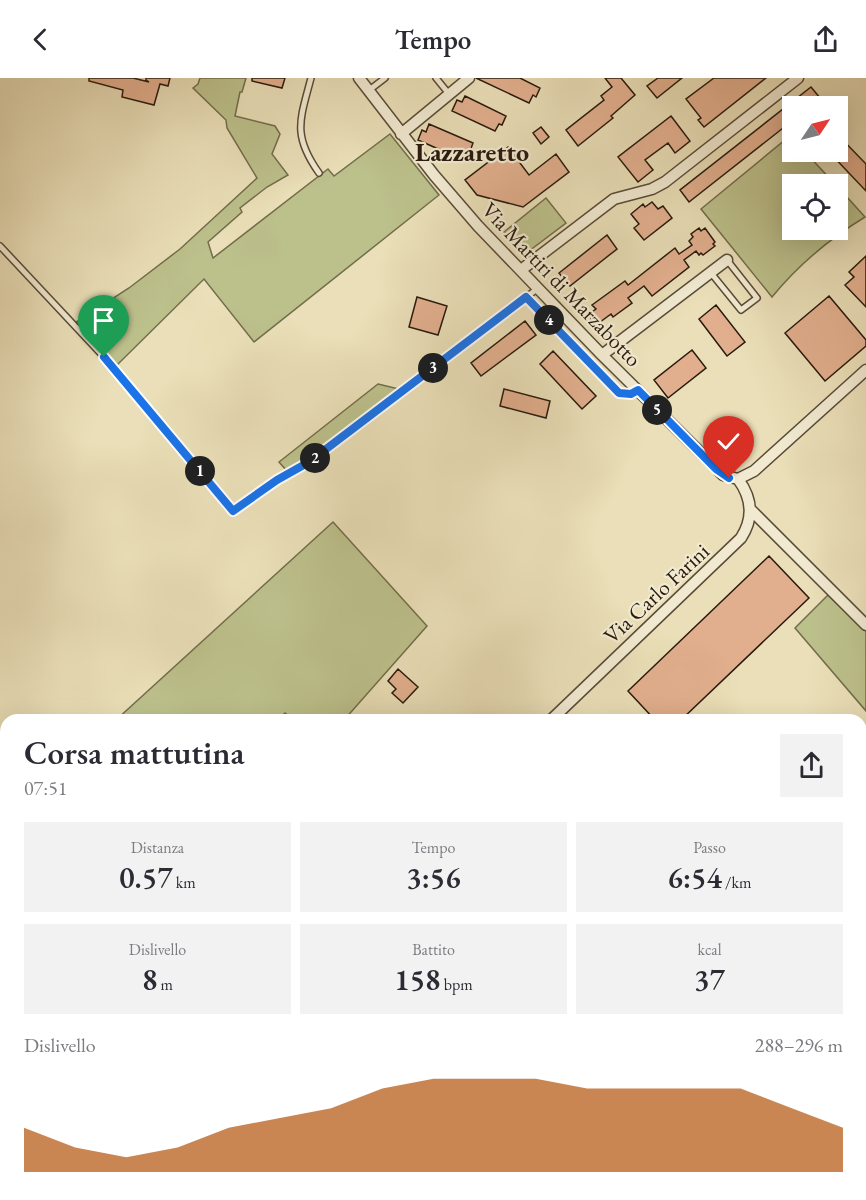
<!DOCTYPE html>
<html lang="it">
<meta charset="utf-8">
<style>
:root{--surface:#fff;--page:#f2f2f3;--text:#2b2b33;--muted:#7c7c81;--accent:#b45309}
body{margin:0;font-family:"EB Garamond",serif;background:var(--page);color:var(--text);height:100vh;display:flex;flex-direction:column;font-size:22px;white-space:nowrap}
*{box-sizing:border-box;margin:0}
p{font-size:20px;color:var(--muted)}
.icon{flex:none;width:33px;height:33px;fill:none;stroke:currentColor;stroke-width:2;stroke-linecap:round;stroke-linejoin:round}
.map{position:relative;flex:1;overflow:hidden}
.drawer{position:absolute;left:0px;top:636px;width:867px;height:486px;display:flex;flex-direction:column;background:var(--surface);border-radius:18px 18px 0 0;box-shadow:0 6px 24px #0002}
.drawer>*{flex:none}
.needle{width:39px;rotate:55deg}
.tools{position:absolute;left:782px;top:18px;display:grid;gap:12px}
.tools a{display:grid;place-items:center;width:66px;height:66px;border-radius:0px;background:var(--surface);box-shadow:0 6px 24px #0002;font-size:30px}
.pin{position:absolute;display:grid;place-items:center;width:51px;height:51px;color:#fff;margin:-62px -26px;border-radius:50% 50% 50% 0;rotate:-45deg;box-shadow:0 0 6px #0007}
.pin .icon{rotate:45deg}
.km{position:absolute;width:30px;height:30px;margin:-15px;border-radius:50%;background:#222;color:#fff;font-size:16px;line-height:30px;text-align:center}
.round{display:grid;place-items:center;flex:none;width:63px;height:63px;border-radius:0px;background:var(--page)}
.headline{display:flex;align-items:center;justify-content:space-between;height:102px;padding:0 24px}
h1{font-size:33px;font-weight:600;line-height:45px}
.metrics{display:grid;grid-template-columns:repeat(3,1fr);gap:9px;height:102px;padding:6px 24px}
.metrics div{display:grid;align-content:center;border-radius:0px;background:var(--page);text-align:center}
.metrics b{font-size:30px;font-weight:600}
.metrics small{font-size:16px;font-weight:400}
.metrics p{font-size:16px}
.chart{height:168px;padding:12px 24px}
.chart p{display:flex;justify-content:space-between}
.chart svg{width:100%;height:108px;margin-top:6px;fill:var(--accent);opacity:.7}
header{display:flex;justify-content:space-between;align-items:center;height:78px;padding:0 24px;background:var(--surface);font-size:27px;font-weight:600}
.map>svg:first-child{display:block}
</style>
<header><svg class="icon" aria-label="back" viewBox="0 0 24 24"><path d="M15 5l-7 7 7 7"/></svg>Tempo<svg class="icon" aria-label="share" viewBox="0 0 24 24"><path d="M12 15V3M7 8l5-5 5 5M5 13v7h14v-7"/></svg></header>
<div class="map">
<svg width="866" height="1122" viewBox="0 0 866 1122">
<rect width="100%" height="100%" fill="#eadfb8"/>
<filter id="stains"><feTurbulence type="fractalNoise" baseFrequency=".00333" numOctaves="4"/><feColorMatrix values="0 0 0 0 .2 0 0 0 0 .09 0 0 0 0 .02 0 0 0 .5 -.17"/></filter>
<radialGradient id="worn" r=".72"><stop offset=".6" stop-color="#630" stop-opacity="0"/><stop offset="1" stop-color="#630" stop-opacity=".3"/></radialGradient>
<!-- green -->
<path fill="#bcc08b" stroke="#726d4c" stroke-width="1.5" d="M200,0H246L242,14H240L235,38L275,48L280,56L272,76L288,97L267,109L240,130L242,134L208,164L213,180L328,91L334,98L390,56L439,117L254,264L204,201L115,289L75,245L129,210L180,171L257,100L227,50L226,42L193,10L198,6Z
M791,57L792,74H805L835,106H792V152H837V108L865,139C829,161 799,186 772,219L701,131Z
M546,120L566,145L525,176L504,154Z
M378,306L399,311L306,381L287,393L279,384Z
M333,444L427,548L344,642H294L285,635L278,642H116Z
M828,517L866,553V633L795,550Z
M861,872L866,877V965L861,970Z
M575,1116H616L622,1122H570Z
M630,1116H820L814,1122H636Z"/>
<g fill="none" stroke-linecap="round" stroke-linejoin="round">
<!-- stream -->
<path stroke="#6c7c6b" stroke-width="3" d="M0,849L6,855
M699,1116L706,1122
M858,1116L864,1122
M790,1122L796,1116"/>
</g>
<!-- building -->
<path fill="#e2af8e" stroke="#291a0d" stroke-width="1.5" d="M89,0H133L149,4L146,2V0H170L168,8L160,6L154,27L122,19L123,12L89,3Z
M252,0H285L282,10L252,3Z
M476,0H520L540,10L536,19L533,17L529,25Z
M605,0H621L635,17L611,38L613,40L578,68L566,52L604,22L601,18L612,9Z
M658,0H682L657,20L647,8Z
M714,0H766L704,49L698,42L701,40L686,21Z
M811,9L820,20L810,28H792V43L689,124L680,112Z
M465,18L506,38L502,47L499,46L495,53L452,33L457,22L462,24Z
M671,38L690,63L675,75L668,65L645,82L653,92L638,104L618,79Z
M429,46L473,65L469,76L464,74L461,81L418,62L422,52L426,54Z
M541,49L549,59L541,66L533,55Z
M837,56L866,86V113L829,74H837Z
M508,69L529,97L556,76L569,94L523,129L477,117L465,102Z
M652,124L658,131L663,128L672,140L644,162L634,150L639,146L631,136L643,126L645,129Z
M699,150L701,153L705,150L715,164L713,166L715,168L703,177L701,175L699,177L696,173L684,182L689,189L652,218L644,208L628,220L632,225L613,239L611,236L596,247L588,237L596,231L592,227L625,203L628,207L675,170L679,176L692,167L689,163L693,159L691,156Z
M607,157L617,171L570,208L559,195Z
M866,178V229L845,207L854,199L849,194Z
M829,218L866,262V268L825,303L785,255Z
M417,219L447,228L438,257L409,249Z
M716,227L745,264L727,278L699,241Z
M525,243L536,257L481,298L471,285Z
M692,272L706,290L668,320L654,302Z
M553,273L596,318L582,331L540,286Z
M504,311L550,323L546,340L500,328Z
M769,478L809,520L681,642H655L628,613Z
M398,591L418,609L403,625L392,615L396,611L388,603Z"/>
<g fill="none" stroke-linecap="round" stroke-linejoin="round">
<!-- service casing -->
<g stroke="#594b38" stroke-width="8">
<path id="service" d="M311,0C300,42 292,57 319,95
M436,0L449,16
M368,13L385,0
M0,168L104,279L233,433L277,402L309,384L537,211
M711,195L741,232L757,220L727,182
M526,219L619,315L631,316L638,312
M541,1116L547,1122"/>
</g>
<!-- minor casing -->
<g stroke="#594b38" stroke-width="13">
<path id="minor" d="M359,0L434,97L478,148L602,277L723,397L738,401L754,393L866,292
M401,56L469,0
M521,192L614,121L652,111L665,104L798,0
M602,277L727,182
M750,431L866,547
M551,642L741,460C754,440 752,420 738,401
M0,768L6,773
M0,912L6,918
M0,996L6,989
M0,1032L6,1038
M84,1116L90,1122
M352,1116L358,1122
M409,1122L415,1116
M560,1122L566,1116"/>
</g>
<!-- service -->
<use href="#service" stroke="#f1ead1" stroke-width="5"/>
<!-- minor -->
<use href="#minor" stroke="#f1ead1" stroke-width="10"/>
</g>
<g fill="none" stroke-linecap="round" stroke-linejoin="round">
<!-- route casing -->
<g stroke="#fff" stroke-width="12">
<path id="route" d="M104,279L233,433L277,402L309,384L526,219L619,315L631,316L638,312L716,391L729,400"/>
</g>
<!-- route -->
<use href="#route" stroke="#1a73e8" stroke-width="8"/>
</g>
<g text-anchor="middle" stroke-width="4.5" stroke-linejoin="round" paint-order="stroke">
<!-- street labels -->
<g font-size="22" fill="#291a0d" stroke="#f1ead1">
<text transform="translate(562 206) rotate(46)" y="8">Via Martiri di Marzabotto</text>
<text transform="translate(656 515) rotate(-43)" y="8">Via Carlo Farini</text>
</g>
<!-- quarter labels -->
<g font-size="26" font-weight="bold" fill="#291a0d" stroke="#f1ead1">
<text x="472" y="83">Lazzaretto</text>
</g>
</g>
<rect width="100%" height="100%" filter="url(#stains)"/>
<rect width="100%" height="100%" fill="url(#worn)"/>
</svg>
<div class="tools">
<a><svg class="needle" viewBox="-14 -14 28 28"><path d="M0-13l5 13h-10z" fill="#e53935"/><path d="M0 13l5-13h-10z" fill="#7c7c81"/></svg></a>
<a><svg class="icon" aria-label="locate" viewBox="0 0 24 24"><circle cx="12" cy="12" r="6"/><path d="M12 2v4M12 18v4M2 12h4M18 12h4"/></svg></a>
</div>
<div class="pin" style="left:104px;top:279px;background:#1e9e55"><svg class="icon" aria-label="arrive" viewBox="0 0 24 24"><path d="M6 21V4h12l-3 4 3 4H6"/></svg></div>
<div class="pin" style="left:729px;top:400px;background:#d93025"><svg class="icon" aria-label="check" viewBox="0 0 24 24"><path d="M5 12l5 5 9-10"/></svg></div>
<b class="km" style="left:200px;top:393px">1</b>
<b class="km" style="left:315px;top:380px">2</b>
<b class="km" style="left:433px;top:290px">3</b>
<b class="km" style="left:549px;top:242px">4</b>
<b class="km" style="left:657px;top:332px">5</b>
<section class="drawer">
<div class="headline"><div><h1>Corsa mattutina</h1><p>07:51</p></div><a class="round"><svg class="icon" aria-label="share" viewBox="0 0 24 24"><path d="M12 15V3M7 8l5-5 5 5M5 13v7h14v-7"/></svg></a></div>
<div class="metrics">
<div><p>Distanza</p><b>0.57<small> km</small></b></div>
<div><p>Tempo</p><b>3:56</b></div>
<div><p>Passo</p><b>6:54<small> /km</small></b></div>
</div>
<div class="metrics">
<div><p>Dislivello</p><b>8<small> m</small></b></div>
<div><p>Battito</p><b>158<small> bpm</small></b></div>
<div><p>kcal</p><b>37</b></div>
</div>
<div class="chart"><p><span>Dislivello</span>288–296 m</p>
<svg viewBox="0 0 160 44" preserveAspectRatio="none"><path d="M0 44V26L10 34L20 38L30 34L40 26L50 22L60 18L70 10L80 6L90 6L100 6L110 10L120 10L130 10L140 10L150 18L160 26V44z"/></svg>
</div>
</section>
</div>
